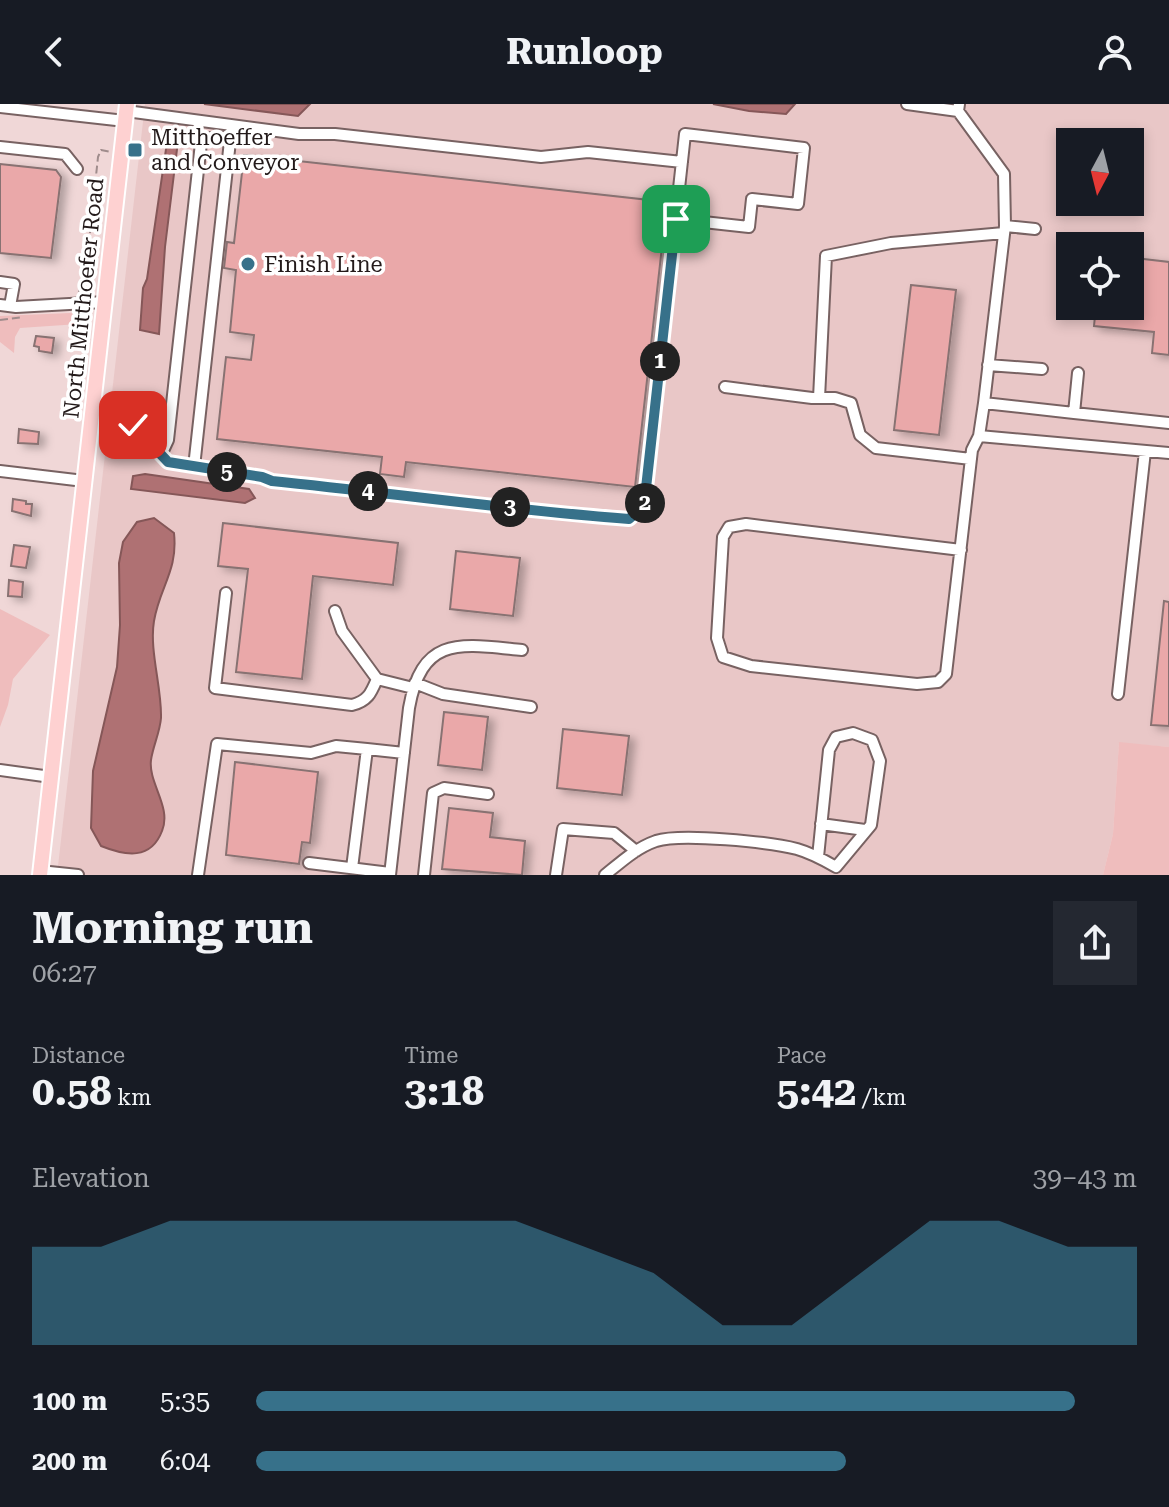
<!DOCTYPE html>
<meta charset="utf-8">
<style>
:root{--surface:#171b24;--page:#242831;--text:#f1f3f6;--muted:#9ea1a6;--accent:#37718a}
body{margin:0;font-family:"Roboto Serif",serif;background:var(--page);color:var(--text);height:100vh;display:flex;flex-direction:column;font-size:30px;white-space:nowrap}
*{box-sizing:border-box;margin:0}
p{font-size:26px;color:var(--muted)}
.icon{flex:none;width:44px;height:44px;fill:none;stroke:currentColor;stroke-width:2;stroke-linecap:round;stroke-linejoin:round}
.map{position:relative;height:771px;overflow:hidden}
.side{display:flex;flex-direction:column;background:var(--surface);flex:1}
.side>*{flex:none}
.needle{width:52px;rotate:187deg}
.tools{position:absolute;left:1056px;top:24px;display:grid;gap:16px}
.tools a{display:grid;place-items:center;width:88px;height:88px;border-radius:0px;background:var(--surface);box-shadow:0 4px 12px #0003;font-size:40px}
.pin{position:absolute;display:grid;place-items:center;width:68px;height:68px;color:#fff;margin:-34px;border-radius:16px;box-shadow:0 4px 12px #0006}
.km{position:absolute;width:40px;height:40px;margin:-20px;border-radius:50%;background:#222;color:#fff;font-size:22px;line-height:40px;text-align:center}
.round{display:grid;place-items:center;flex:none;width:84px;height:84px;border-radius:0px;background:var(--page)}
.summary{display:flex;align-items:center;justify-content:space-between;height:136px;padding:0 32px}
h1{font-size:44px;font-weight:700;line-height:60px}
.metrics{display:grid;grid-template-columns:repeat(3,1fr);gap:12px;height:136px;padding:8px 32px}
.metrics div{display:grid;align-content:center}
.metrics b{font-size:40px;font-weight:700}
.metrics small{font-size:22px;font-weight:400}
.metrics p{font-size:22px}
.chart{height:224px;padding:16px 32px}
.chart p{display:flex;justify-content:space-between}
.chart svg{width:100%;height:144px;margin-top:8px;fill:var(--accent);opacity:.7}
ul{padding:0 32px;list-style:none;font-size:26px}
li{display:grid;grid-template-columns:128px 96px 1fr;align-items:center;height:60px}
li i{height:20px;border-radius:10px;background:var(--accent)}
header{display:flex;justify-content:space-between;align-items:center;height:104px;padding:0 32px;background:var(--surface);font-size:36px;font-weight:700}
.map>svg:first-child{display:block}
</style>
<header><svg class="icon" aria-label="back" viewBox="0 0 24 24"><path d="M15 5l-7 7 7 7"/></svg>Runloop<svg class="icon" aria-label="person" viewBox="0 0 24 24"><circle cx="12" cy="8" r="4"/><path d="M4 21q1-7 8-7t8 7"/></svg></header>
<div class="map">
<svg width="1169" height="771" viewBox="0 0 1169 771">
<defs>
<filter id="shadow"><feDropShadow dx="6" dy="3.5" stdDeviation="4" flood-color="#0004"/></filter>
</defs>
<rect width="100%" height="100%" fill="#f0d7d7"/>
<!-- built -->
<path fill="#e9c7c7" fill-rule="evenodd" d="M145,0H1169V643L1119,639L1113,730L1103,771H57ZM1070,38H1130V98H1070ZM1070,142H1130V202H1070Z"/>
<!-- green -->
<path fill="#efbdbd" d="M70,209L81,211L79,220L20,224L15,233L14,249L0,238V212Z
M0,505L50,531L13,575L8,601L0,623Z
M1119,638L1169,643V771H1103L1113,730Z"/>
<!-- water -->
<path fill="#af7173" stroke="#855758" stroke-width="2" d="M204,0H310L298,12Z
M713,0H795L786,10L749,7Z
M176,29L178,37L165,143L159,230L140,226L143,184L147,175L166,45Z
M145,370L249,385L255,394L245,399L131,385L133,372Z
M154,414L174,429C178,467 160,482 154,517C149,546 162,584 161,614C160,628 153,642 151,656C148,679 172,703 162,727C151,756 126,752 101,742L91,724L93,667L117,563L120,521L119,459L123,438L137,418Z"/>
<!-- building -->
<path fill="#eaa8a9" stroke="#887272" stroke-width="2" filter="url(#shadow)" d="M244,51L667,98L635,383L406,358L404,373L380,370L382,353L217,335L226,253L251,256L254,231L230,228L236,166L224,164L227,138L234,139Z
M0,60L56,66L61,73L51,154L0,149Z
M1135,154L1169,158V251L1152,249L1154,228L1094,222L1096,202H1130Z
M911,181L956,186L939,331L894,326Z
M36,232L54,234L52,249L39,247V243L34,242Z
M19,325L39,328L38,340L18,339Z
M13,395L26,397V400H32L31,412L12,407Z
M223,419L398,439L393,481L313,472L302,575L236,568L248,465L218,462Z
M14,441L30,443L26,464L11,462Z
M456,447L520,454L513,512L450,505Z
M9,476L23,478L22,493L8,492Z
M1164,497L1169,498V622L1151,621Z
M444,608L488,613L482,666L438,661Z
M563,625L629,632L622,691L557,684Z
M235,658L318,668L310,739L302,738L299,760L226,751Z
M449,704L493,709L490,733L525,737L522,771L442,765Z"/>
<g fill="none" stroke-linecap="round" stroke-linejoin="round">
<!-- minor casing -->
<g stroke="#786262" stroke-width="14">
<path id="minor" d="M907,0L958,7L959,0
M0,3L125,17
M126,7L299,30H335L541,53L588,48L682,58
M958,7L1004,70L1005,122
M0,43L65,50L77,65
M1035,125L1005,122L984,299L1074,309
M0,178L14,180L10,202
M0,201L16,203L105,198
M988,261L1042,265
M1078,269L1074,309L1169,319
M725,283L812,294H835L851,299L860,331L876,344L971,355
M819,294L826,152L891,139L1004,129
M984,299L979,332L1169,349
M91,314L121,315L133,321L168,358L262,373L272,377C391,389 510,406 629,415L644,402L685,30L804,44L798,100L752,95L749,123L676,115
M161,351L168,336L201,39L204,34H230
M194,363L231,28
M0,367L84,377
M961,446L746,420L729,423L723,433L717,534L723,553L751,562L917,580L938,578L946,570L972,346L979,332
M226,489L215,584L352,601C368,597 371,589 377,575L413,584
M335,507L342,527L377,575
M415,579L443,590L531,603
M1118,590L1145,347
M0,666L51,673
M821,720L865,726
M309,759L390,769
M352,764L367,645L404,649
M40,767L78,771
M198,771L217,640L311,649L336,642L367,645
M390,771L409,604C422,530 462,540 522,546
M424,771L433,689L444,684L488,690
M556,771L563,725L614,729L636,747
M605,771C621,758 636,744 656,737C681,729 770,738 797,745C811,749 824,756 836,763L871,721L880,657L872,636L853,629L836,633L829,646L818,753"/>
</g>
<!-- major casing -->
<g stroke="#fff" stroke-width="18">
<path id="major" d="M40,771L127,0"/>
</g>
<!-- path -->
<path stroke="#9f8c8c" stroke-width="2" stroke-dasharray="8 4" stroke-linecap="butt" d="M79,188L87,157L98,53L101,46L111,48
M0,216L23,213"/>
<!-- minor -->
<use href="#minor" stroke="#fff" stroke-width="10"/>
<!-- major -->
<use href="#major" stroke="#fed1d1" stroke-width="14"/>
</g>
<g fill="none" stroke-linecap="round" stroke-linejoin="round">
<!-- route casing -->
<g stroke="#fff" stroke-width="16">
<path id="route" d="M133,321L168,358L262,373L272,377C391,389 510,406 629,415L644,402L676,115"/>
</g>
<!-- route -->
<use href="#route" stroke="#37718a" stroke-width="10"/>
</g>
<!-- markers -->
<g fill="#37718a" stroke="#fff" stroke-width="3">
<rect x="127" y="38" width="16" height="16" rx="4"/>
<circle cx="248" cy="160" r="8"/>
</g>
<g text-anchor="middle" stroke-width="7" stroke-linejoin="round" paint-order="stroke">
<!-- poi labels -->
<g font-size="22" fill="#231a1a" stroke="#fff" text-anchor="start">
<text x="151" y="41">Mitthoeffer<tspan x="151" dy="25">and Conveyor</tspan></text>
<text x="264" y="168">Finish Line</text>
</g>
<!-- street labels -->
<g font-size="22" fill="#231a1a" stroke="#fff">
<text transform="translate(83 194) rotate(-84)" y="8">North Mitthoefer Road</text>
</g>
</g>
</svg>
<div class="tools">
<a><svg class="needle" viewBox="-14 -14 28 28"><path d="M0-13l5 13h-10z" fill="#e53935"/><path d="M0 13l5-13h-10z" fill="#9ea1a6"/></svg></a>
<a><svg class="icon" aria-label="locate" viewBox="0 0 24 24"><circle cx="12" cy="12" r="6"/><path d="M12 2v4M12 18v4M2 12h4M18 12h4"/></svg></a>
</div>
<div class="pin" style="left:676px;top:115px;background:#1e9e55"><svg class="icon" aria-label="arrive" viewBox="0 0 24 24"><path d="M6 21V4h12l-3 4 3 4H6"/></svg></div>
<div class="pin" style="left:133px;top:321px;background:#d93025"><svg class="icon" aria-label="check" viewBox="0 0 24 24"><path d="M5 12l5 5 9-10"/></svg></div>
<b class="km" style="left:660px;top:257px">1</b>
<b class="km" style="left:645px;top:399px">2</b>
<b class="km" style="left:510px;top:403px">3</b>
<b class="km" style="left:368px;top:387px">4</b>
<b class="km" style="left:227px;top:368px">5</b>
</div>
<section class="side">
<div class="summary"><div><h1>Morning run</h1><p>06:27</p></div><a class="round"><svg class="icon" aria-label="share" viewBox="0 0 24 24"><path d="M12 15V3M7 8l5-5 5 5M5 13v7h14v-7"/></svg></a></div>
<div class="metrics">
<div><p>Distance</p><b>0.58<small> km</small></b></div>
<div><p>Time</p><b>3:18</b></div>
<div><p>Pace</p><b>5:42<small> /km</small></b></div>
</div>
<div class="chart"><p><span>Elevation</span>39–43 m</p>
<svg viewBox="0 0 160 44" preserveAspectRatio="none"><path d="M0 44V14L10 14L20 6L30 6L40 6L50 6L60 6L70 6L80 14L90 22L100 38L110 38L120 22L130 6L140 6L150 14L160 14V44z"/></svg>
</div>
<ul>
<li><b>100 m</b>5:35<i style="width:93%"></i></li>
<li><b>200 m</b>6:04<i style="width:67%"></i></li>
</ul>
</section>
